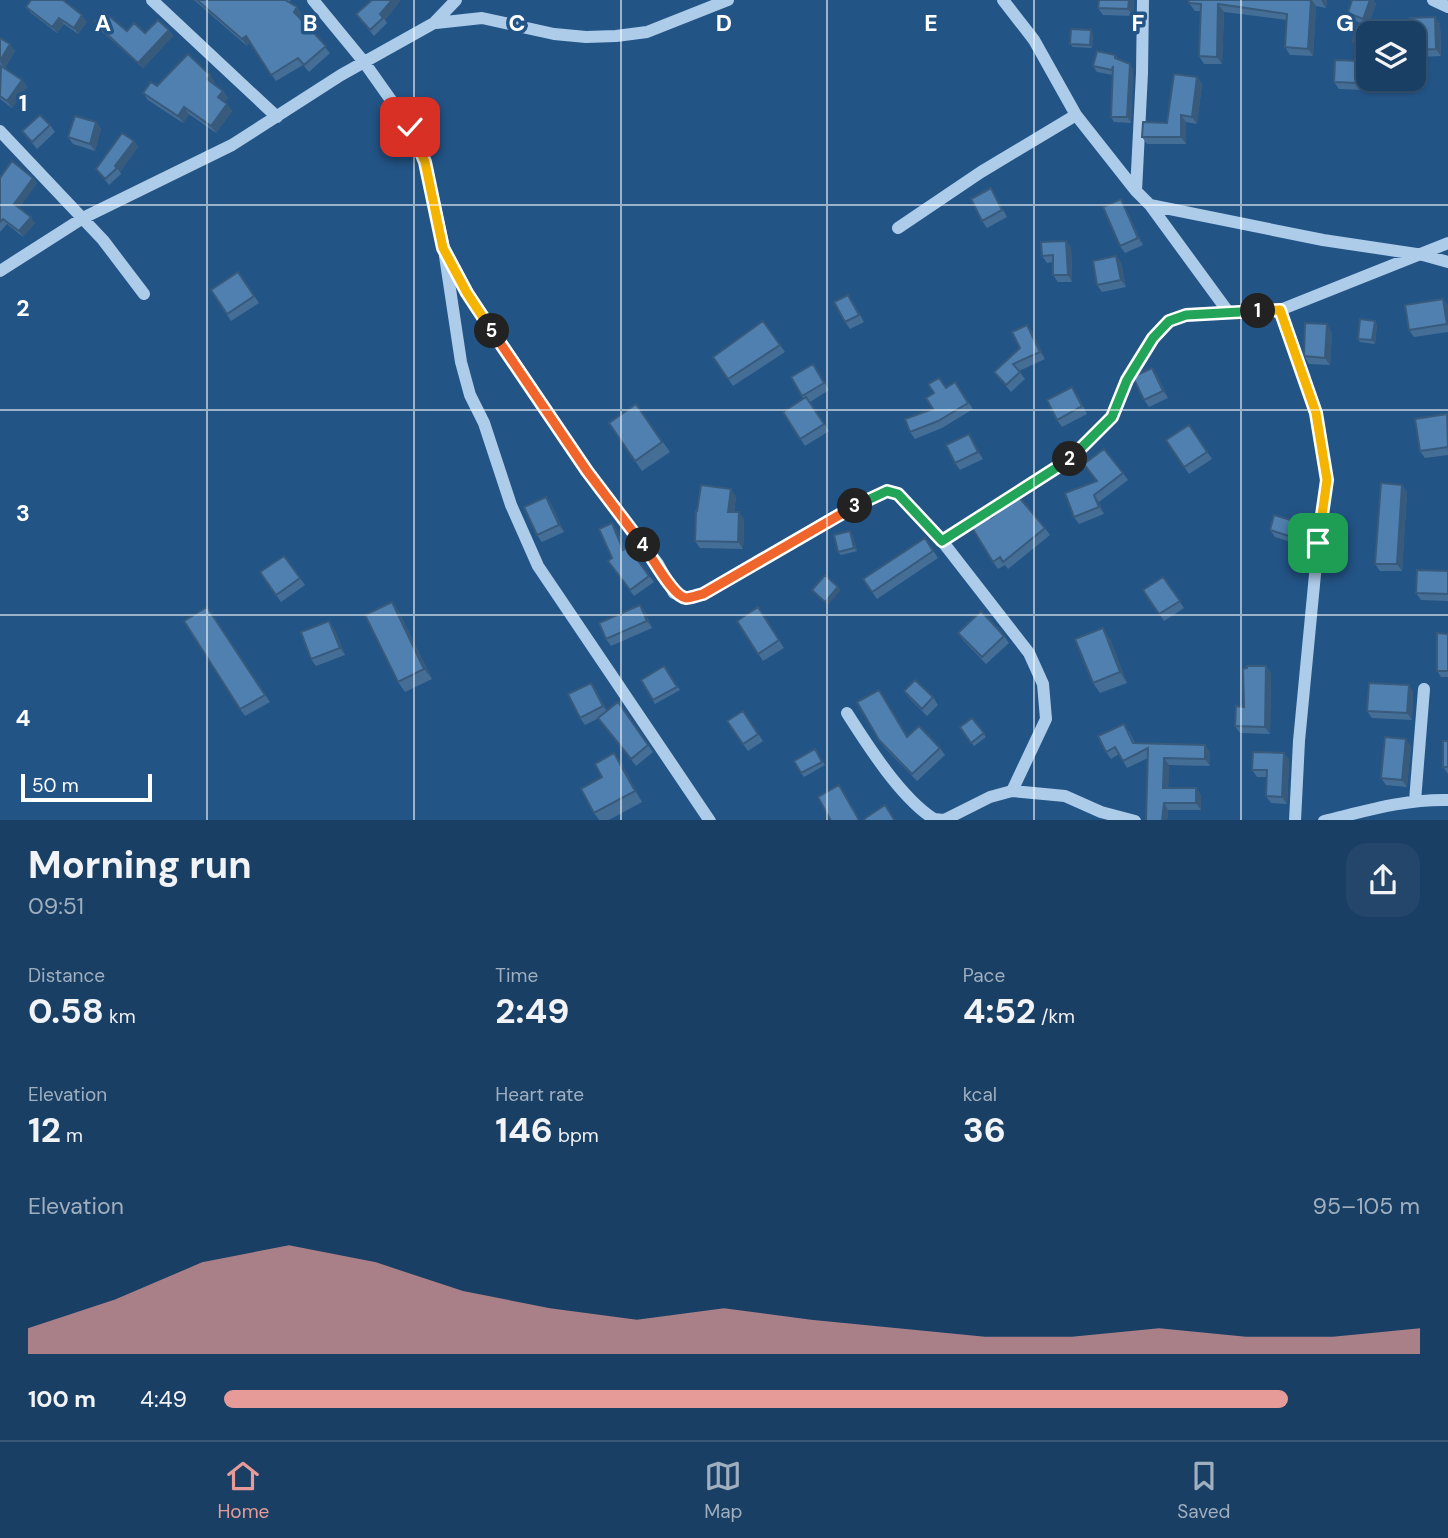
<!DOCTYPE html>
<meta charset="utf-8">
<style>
:root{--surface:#1a3f64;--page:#23466a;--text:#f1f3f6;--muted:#9fafbf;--line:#385878;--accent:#e69b98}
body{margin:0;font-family:"DM Sans",sans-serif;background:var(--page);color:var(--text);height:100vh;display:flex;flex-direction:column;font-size:26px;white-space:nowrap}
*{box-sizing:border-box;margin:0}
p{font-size:23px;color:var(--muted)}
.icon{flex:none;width:38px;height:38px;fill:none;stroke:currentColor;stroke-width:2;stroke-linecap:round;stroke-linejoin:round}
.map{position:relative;height:820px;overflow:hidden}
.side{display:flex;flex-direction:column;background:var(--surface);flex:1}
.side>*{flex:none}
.buttons{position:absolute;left:1356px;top:21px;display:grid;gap:14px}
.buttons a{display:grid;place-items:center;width:70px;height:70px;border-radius:14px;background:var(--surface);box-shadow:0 2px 5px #0004,0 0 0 2px var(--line);font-size:35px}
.scale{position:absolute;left:21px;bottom:18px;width:131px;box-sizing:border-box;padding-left:7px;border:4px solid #fff;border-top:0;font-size:19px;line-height:24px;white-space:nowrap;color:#fff;-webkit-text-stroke:5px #235486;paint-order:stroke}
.pin{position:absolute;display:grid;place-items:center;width:60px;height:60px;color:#fff;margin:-30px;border-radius:14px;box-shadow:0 4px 10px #0006}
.km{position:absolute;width:35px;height:35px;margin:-18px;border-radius:50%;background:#222;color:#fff;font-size:19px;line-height:35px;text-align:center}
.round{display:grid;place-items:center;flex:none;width:74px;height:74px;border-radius:21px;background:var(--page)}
.headline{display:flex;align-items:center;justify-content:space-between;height:119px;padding:0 28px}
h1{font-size:38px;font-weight:700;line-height:52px}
.metrics{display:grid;grid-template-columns:repeat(3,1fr);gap:10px;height:119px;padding:7px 28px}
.metrics div{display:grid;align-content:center}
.metrics b{font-size:35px;font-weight:700}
.metrics small{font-size:19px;font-weight:400}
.metrics p{font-size:19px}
.chart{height:196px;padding:14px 28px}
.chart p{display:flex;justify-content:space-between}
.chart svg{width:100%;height:126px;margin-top:7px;fill:var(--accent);opacity:.7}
ul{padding:0 28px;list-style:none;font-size:23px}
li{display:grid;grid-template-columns:112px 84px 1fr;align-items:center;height:52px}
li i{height:18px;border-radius:9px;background:var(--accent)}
.dock{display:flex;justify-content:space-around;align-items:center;height:98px;border-top:2px solid var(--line);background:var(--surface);font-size:19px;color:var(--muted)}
.dock a{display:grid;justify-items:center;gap:4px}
.dock .current{color:var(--accent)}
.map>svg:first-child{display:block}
</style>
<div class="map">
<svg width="1448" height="821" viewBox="0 0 1448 821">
<rect width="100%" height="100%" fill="#235486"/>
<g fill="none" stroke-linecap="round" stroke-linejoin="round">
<!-- minor -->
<path stroke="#adcce9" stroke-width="12" d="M152,0L277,117
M313,0L364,62L410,127L425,162L444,248L468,293L587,471L658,564L674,593L686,598L703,594L848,509L887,491L898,494L942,541L1029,653L1043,684L1046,719L1012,791
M1003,0L1034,40L1076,115L1136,191L1150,205L1229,313
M1433,0L1448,7
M436,23L482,18L554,34L586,37L616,36L647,32L728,0
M0,131L103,240L144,294
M1136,191L1142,73L1143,0
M1150,205L1323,240L1423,255L1448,262
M898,228L981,172L1076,115
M445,256L461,362L470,395L484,423L511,505L538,566L710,821
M0,271L83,218L232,145L341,75L434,23L456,0
M1280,310L1316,413L1327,480L1318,543L1299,741L1295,821
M942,541L1068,460L1112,417L1127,380L1153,339L1169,321L1186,315L1280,310L1448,243
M847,713C868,746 901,798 934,819L944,820L990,797L1012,791L1065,796L1101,812L1135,821
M1415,801L1424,689
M1324,821C1366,811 1405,799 1448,800"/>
</g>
<!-- wall -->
<path fill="#456e97" d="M194,0H291L289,2L297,7L301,14L299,17L330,53L309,72L303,65L276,81L250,42L247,46Z
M372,0H400V1L385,20L387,23L374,36L356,14Z
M1134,0L1133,16L1103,15L1098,8Z
M1189,0H1327L1326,8L1316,6L1313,56L1290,55L1285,47L1287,20L1224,12L1222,64H1204L1199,56L1201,11H1195L1189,3Z
M1352,0H1373L1376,4L1368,26L1353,20L1348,13Z
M26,7L87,22L78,34L64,24L57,33L31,13Z
M1435,17L1440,24L1441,56L1416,57L1414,55V33Z
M94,22L127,31L145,33L169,30L173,36L143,68L98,28Z
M1355,26L1388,29L1391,33H1368V47L1356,45L1353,42Z
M1093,34L1092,48L1073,47L1070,44Z
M0,38L15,51L5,68L22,80L27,87L12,108L0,99Z
M1115,55L1119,60L1130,64L1133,70L1131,123L1114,122L1111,117L1113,75L1097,72L1093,66Z
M1365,68L1364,90L1339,89L1334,82Z
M1197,77L1202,84L1197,124L1186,122V144H1147L1142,137L1167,123Z
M215,82L214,84L223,91L228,98L225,102L232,111L216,133L189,114L183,123L148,100L143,93L157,86Z
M96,122L101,129L95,151L73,144L68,137Z
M50,125L55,132L37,149L22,131Z
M134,141L138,147L120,172L121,174L109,185L96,169Z
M0,178H33L37,183L19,208L35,223L23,237L7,224L0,232Z
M995,195L1007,217L987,228L982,221Z
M1121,199L1125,207L1143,245L1125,253L1120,246Z
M1066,241L1071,248L1072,282H1058L1053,275V262L1047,263L1042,256Z
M1116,256L1121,263L1126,287L1102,292L1097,285Z
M238,272L259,303L231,321L211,290Z
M1443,299L1448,306V332L1414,337L1409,330Z
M853,302L864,322L850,329L845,322Z
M763,321L785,352L733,386L713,357Z
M1377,324L1375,344L1360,342L1358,339Z
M1027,325L1032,332L1045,359L1019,371L1025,379L1011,392L994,372L1020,348Z
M1332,332L1330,365L1309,364L1304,356Z
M1152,368L1157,375L1168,398L1149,407L1144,400Z
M818,371L829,390L810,402L829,431L805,446L783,412L804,399L802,396Z
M955,382L973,409L942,428L915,439L910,432L933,409L946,388Z
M1077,394L1087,414L1062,427L1057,420Z
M636,404L670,452L642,471L609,423Z
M1447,414L1448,455L1425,458L1420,451Z
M1189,425L1212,459L1189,474L1166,440Z
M973,441L983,459L960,470L955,463Z
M1084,464L1123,473L1128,480L1099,502L1104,514L1079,524L1074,517L1097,481Z
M1402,485L1407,492L1402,571H1380L1375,564Z
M736,496L734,512L744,519L743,549L700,548L695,541L697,511Z
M546,497L551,504L564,532L542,542L537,535Z
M991,518L1045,528L1050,535L1008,569L1005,565L998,569L993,562Z
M616,529L625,549L628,547L654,582L634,596L608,561L612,558Z
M1301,529L1297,544L1275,537L1270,530Z
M850,531L852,534L857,551L841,555L838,552Z
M925,538L938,558L877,599L872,592Z
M284,556L305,585L281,602L260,572Z
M1448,571V601L1421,600L1416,593Z
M1163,577L1184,608L1164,621L1143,590Z
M392,602L399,612L432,679L405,692L398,682Z
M640,605L645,612L652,628L611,646L606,639Z
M207,607L270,702L245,716L240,709Z
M758,607L784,648L763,661L737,621Z
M334,628L345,655L316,666L311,659Z
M958,633L1004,636L1009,643L986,664L963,640Z
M1448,634V677H1441L1437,671Z
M1110,639L1127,683L1100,693L1093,683Z
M664,666L680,690L655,704L641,680Z
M1266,666L1271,673L1270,734L1240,733L1235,726Z
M591,683L596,690L607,711L618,702L653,752L636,766L599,718L585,725L580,718Z
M1409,685L1413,692L1412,720L1372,718L1367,711Z
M879,690L908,737L940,748L945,755L917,781L884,747L879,740Z
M904,691L933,697L938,705L927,716L909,698Z
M743,711L763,741L748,751L727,721Z
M972,718L986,737L974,746L960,727Z
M1129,731L1135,743L1210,752V766L1169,765L1168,788H1196L1201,796V810H1168L1167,821L1148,758L1127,768L1119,754L1111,759L1106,752Z
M1448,741V774L1443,767Z
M1411,746L1407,787L1386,785L1381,778Z
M815,749L825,765L804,777L801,773Z
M1284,753L1289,760L1287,804L1271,803L1266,796V777H1257L1252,770Z
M622,764L642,802L607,821H600L594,813L602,777Z"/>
<!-- shaded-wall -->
<path fill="#385a7b" d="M392,0H400V1L385,20L380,14Z
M1129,0H1134L1133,16L1128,9Z
M1311,0H1312L1316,6L1313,56L1308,49Z
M1321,0H1327L1326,8Z
M1370,0H1373L1376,4L1368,26L1363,19Z
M1218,4L1224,12L1222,64L1217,57Z
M297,7L301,14L299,18L294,12Z
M82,15L87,22L78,34L74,28Z
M1435,17L1440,24L1441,56L1436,49Z
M59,18L64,24L57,33L52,27Z
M169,30L173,36L143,68L138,63Z
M1091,30L1093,34L1092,48L1090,45Z
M246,36L250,42L247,46L242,39Z
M10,44L15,51L5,68L0,62Z
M1360,61L1365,68L1364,90L1359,83Z
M1130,64L1133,70L1131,123L1127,117Z
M210,75L215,82L212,86L207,79Z
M1197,77L1202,84L1197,124L1192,117Z
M22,80L27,87L12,108L7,101Z
M223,91L228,98L223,104L218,97Z
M227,104L232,111L216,133L211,126Z
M184,107L189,114L183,123L178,116Z
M1181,115L1186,122V144L1181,137Z
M96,122L101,129L95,151L90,144Z
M134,141L138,147L120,172L115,166Z
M33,178L37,183L18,210L14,204Z
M1121,199L1125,207L1143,245L1138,238Z
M31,217L35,223L23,237L19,231Z
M1066,241L1071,248L1072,282L1068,275Z
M1116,256L1121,263L1126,287L1121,280Z
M1443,299L1448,306V326L1447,324Z
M1375,321L1377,324L1375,344L1372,340Z
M1327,324L1332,332L1330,365L1325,358Z
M1027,325L1032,332L1045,359L1040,352Z
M1152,368L1157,375L1168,398L1163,391Z
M969,434L973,441L983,459L978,452Z
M1402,485L1407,492L1402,571L1397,564Z
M731,489L736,496L733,519L728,512Z
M1094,495L1099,502L1104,514L1099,507Z
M546,497L551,504L564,532L559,525Z
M739,512L744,519L743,549L738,542Z
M1297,522L1301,529L1297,544L1292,537Z
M612,523L616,529L628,556L623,550Z
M850,531L852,534L857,551L854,548Z
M838,587L841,590L828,605L825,602Z
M392,602L399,612L432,679L424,669Z
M640,605L645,612L652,628L647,621Z
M329,621L334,628L345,655L340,648Z
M1103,628L1110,639L1127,683L1120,672Z
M1266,666L1271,673L1270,734L1265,727Z
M591,683L596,690L608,713L603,706Z
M1409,685L1413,692L1412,720L1407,713Z
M1406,739L1411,746L1407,787L1402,780Z
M1205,745L1210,752V766L1205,759Z
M614,753L622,764L642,802L635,791Z
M1284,753L1289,760L1287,804L1282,797Z
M1164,758L1169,765L1168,795L1163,788Z
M1196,788L1201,796V810L1196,803Z
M1164,803L1168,810L1167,821H1162Z"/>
<!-- building -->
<path fill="#5080b0" stroke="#385a7b" stroke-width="2" d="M31,0H63L82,15L74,28L59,18L52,27L26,7Z
M197,0H285L297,7L294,12L326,46L304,65L298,58L271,75L246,36L242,39Z
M372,0H392L380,14L383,18L370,30L356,14Z
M1099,0H1129L1128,9L1098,8Z
M1189,0H1311L1308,49L1285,47L1287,14L1218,4L1217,57L1199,56L1201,4L1189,3Z
M1352,0H1370L1363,19L1348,13Z
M103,11L127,31L134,23L145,33L158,20L169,30L138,63L94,22Z
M1435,17L1436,49L1414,50V33H1410V18Z
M1355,26L1388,29V33H1368V43L1353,42Z
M1071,29L1091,30L1090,45L1070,44Z
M0,38L10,44L0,61Z
M1097,51L1115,55V58L1130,64L1127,117H1111L1113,66L1112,70L1093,66Z
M188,54L210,75L207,79L223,91L218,97L227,104L211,126L184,107L178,116L143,93L151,82L157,86Z
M1335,60L1360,61L1359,83L1334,82Z
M1,66L22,80L7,101L0,96Z
M1174,74L1197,77L1192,117L1181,115V137H1142L1143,122L1167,123Z
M40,115L50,125L32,142L22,131Z
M75,116L96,122L90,144L68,137Z
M122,133L134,141L115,166L117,168L105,179L96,169Z
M12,161L33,178L14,204L31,217L19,231L3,219L0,222V178Z
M991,188L1002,210L982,221L971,199Z
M1121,199L1138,238L1120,246L1103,207Z
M1066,241L1068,275H1053V255L1042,256L1041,242Z
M1116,256L1121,280L1097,285L1093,261Z
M238,272L254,296L227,314L211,290Z
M848,295L859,315L845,322L834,302Z
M1443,299L1447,324L1409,330L1405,305Z
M1360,319L1375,321L1372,340L1358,339Z
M763,321L780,345L728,379L713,357Z
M1305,323L1327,324L1325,358L1304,356Z
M1027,325L1040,352L1013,364L1020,372L1006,385L994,372L1020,348L1012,332Z
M813,364L824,383L802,396L791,377Z
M1152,368L1163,391L1144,400L1133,377Z
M939,378L946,388L955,382L968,403L938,421L910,432L905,419L933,409L926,398L934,393L928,384Z
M1072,387L1082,406L1057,420L1047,400Z
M806,397L824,424L800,439L783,412Z
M636,404L662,442L635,461L609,423Z
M1447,414L1448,447L1420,451L1415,419Z
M1189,425L1207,452L1184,467L1166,440Z
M969,434L978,452L955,463L946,445Z
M1104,449L1123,473L1094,495L1099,507L1074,517L1065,493L1097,481L1084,464Z
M1381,483L1402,485L1397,564H1375Z
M701,485L731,489L728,512H739L738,542L695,541L696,511H697Z
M1018,496L1045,528L1003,562L1000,557L993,562L971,526L989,515L991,518Z
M546,497L559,525L537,535L524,507Z
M1274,515L1297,522L1292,537L1270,530Z
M612,523L623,550L628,547L649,576L630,590L608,561L612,558L599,529Z
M850,531L854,548L838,552L834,535Z
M925,538L933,551L872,592L863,579Z
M284,556L300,578L276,595L260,572Z
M1417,570L1448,571V594L1416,593Z
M825,575L838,587L825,602L812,590Z
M1163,577L1180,601L1159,614L1143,590Z
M392,602L424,669L398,682L365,615Z
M640,605L647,621L606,639L599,623Z
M207,607L265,695L240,709L184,621Z
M758,607L779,640L758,654L737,621Z
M981,611L1004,636L982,657L958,633Z
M329,621L340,648L311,659L301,632Z
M1103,628L1120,672L1093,683L1075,639Z
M1437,633L1448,634V671H1437Z
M664,666L677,687L653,700L641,680Z
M1247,666H1266L1265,727L1235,726L1236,706L1244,707L1243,669L1247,668Z
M915,680L933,697L922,709L904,691Z
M591,683L603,706L580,718L568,694Z
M1369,683L1409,685L1407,713L1367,711Z
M879,690L907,737L919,726L940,748L912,774L879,740L857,702Z
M618,702L648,745L631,759L598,718Z
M743,711L758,734L743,744L727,721Z
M972,718L984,733L971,743L960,727Z
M1124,724L1133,743L1205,745V759L1164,758L1163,788H1196V803H1164L1162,821H1146L1148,748L1123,761L1115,747L1106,752L1098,736Z
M1385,737L1406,739L1402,780L1381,778Z
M1443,741H1448V767H1443Z
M815,749L822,762L801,773L794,761Z
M1253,752L1284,753L1282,797L1266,796L1267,770H1252Z
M614,753L635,791L594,813L581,789L602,777L595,764Z
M839,785L859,820L858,821H831L818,797Z
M885,805L895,821H865L864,819Z"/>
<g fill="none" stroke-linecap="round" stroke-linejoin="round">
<!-- split-1 casing -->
<g stroke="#fff" stroke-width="14">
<path id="split-1" d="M1258,311L1280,310L1316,413L1327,480L1318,543"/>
</g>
<!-- split-2 casing -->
<g stroke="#fff" stroke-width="14">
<path id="split-2" d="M1070,459L1112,417L1127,380L1153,338L1169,321L1186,315L1258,311"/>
</g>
<!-- split-3 casing -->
<g stroke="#fff" stroke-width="14">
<path id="split-3" d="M855,506L887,491L898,494L942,541L1070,459"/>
</g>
<!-- split-4 casing -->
<g stroke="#fff" stroke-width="14">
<path id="split-4" d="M643,545C653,558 673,597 686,598C691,598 698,595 703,594L855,506"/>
</g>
<!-- split-5 casing -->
<g stroke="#fff" stroke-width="14">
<path id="split-5" d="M492,331L587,471L643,545"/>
</g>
<!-- split-6 casing -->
<g stroke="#fff" stroke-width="14">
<path id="split-6" d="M410,127L425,162L443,248L467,293L492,331"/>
</g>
<!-- split-1 -->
<use href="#split-1" stroke="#f5b400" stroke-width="9"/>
<!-- split-2 -->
<use href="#split-2" stroke="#22a559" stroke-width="9"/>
<!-- split-3 -->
<use href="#split-3" stroke="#22a559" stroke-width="9"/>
<!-- split-4 -->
<use href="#split-4" stroke="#f0652b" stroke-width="9"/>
<!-- split-5 -->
<use href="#split-5" stroke="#f0652b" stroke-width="9"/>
<!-- split-6 -->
<use href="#split-6" stroke="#f5b400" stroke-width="9"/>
</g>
<!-- grid -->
<path fill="none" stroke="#fff" stroke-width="2" stroke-opacity="0.55" d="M207,0V821M414,0V821M621,0V821M827,0V821M1034,0V821M1241,0V821M0,205H1448M0,410H1448M0,615H1448"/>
<g font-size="23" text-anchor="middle" font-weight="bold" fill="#fff" stroke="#235486" stroke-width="7" stroke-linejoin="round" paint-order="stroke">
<text x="103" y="31">A</text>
<text x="310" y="31">B</text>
<text x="517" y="31">C</text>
<text x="724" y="31">D</text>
<text x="931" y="31">E</text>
<text x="1138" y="31">F</text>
<text x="1345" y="31">G</text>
<text x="23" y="111">1</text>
<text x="23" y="316">2</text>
<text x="23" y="521">3</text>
<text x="23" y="726">4</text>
</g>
</svg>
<div class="buttons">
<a><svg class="icon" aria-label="layers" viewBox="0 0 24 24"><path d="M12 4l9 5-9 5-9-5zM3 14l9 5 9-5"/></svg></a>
</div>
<div class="scale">50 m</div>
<div class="pin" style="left:1318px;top:543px;background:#1e9e55"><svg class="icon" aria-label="arrive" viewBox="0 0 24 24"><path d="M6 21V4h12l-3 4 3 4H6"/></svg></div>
<div class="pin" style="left:410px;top:127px;background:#d93025"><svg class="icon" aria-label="check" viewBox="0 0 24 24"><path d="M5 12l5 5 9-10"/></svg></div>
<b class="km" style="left:1258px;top:311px">1</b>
<b class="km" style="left:1070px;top:459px">2</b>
<b class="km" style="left:855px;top:506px">3</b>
<b class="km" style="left:643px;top:545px">4</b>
<b class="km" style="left:492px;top:331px">5</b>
</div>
<section class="side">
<div class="headline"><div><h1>Morning run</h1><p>09:51</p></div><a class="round"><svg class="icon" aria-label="share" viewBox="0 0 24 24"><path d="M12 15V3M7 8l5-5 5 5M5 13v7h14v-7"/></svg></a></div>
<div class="metrics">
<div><p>Distance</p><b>0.58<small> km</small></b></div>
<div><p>Time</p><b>2:49</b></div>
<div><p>Pace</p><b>4:52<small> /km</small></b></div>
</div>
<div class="metrics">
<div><p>Elevation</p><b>12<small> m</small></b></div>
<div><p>Heart rate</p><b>146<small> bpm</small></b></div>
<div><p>kcal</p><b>36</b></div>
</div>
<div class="chart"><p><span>Elevation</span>95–105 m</p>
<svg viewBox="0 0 160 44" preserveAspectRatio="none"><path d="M0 44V35L10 25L20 12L30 6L40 12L50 22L60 28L70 32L80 28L90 32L100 35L110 38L120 38L130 35L140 38L150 38L160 35V44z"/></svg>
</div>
<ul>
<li><b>100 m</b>4:49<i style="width:89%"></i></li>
</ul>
</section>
<nav class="dock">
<a class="current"><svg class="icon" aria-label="home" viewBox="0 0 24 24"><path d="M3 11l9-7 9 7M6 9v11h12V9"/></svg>Home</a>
<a><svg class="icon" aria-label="map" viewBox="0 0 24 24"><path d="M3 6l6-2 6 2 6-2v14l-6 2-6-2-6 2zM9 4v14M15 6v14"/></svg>Map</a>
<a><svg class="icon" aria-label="saved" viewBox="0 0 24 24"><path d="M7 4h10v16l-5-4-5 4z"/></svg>Saved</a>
</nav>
